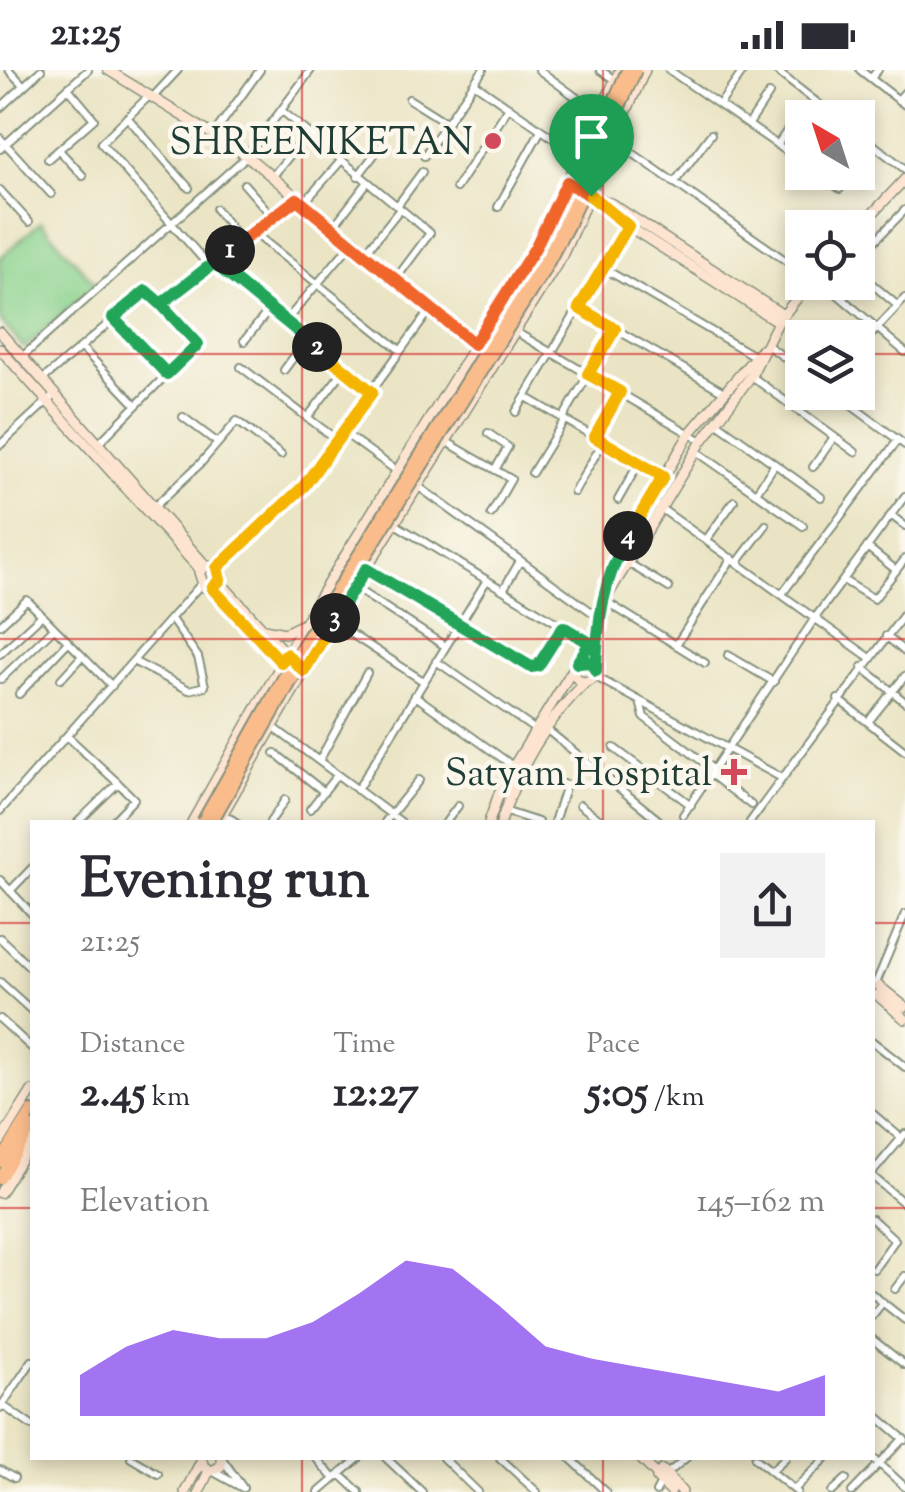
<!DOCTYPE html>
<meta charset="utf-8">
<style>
:root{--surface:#fff;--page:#f2f2f3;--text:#2b2b33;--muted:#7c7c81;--accent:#7c3aed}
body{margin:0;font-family:"Sorts Mill Goudy",serif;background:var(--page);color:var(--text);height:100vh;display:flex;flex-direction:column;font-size:38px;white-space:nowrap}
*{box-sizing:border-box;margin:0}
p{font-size:32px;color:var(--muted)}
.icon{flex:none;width:55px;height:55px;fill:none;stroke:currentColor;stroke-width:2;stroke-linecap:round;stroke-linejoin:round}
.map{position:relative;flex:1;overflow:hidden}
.details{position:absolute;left:30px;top:750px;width:845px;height:640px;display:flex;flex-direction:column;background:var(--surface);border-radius:0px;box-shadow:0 5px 15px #0003}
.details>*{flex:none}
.needle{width:65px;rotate:321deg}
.controls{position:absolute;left:785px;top:30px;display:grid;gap:20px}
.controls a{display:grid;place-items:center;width:90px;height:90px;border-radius:0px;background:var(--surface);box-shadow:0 5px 15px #0003;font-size:50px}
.pin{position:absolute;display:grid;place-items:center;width:85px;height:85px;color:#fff;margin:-102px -42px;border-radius:50% 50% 50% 0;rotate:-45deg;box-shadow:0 0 10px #0007}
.pin .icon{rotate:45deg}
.km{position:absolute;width:50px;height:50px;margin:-25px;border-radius:50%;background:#222;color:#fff;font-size:28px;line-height:50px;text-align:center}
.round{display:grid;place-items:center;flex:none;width:105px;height:105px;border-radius:0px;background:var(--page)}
.headline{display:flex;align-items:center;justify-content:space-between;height:170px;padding:0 50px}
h1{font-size:55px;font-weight:700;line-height:75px}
.figures{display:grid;grid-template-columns:repeat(3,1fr);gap:15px;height:170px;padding:10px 50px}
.figures div{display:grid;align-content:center}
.figures b{font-size:42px;font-weight:700}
.figures small{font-size:28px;font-weight:400}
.figures p{font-size:28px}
.chart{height:280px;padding:20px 50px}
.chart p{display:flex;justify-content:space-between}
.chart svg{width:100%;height:180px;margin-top:10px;fill:var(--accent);opacity:.7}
.status{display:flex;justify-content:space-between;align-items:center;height:70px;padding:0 50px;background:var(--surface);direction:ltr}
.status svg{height:28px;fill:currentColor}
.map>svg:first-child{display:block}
</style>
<div class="status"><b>21:25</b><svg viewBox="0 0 49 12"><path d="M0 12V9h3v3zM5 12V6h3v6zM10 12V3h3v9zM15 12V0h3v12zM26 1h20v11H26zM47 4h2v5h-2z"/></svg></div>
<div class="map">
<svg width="905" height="1422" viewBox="0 0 905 1422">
<rect width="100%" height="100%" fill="#fbf7ec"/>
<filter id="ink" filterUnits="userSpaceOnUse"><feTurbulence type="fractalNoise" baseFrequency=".01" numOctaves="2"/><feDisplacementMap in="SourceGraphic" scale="20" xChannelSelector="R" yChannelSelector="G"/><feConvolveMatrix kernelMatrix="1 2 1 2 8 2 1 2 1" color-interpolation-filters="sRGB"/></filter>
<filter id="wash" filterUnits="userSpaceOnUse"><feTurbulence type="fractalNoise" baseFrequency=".0048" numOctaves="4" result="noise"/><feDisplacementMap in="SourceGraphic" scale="40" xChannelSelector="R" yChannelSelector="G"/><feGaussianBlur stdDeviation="2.25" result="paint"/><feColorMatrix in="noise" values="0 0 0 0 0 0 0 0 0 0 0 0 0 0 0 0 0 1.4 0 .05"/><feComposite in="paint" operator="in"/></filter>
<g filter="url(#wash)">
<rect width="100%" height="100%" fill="#eae4c4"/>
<!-- green -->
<path fill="#8ad28d" stroke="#548860" stroke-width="2.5" d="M41,152L96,215L24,278L0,250V188Z"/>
</g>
<g filter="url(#ink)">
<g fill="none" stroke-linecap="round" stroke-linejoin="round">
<!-- street casing -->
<g stroke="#84907c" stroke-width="10">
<path id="street" d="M9,0L24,16
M539,0L599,44
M600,0L615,10
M669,0L802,92
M775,0L837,48
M860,0L905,35
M871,8L878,0
M474,13L579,86
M148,27L101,73L209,196
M152,28L178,0
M409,29L447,53
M898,30L905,22
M720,34L741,4
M0,38L41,0
M281,40L430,163L395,210
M127,47L189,118
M749,54L769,24
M858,63L905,99
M213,65L260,0
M0,68L51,124
M553,68L581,30
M614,70L802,202
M778,74L797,46
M0,79L88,0
M59,80L83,106
M424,86L483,0
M48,89L94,49L68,18
M818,102L840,119
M358,106L381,76
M272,107L308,63
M674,113L711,64
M244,114L273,147
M456,118L509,37
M0,120L29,152
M304,133L340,92
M397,136L422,102
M498,137L541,60
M216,139L241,171
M333,157L367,113
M253,162L400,280
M365,183L400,139
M858,188L905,140
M213,193L371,322
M603,198L754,286
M858,202L898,236
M823,212L905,282
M161,234L297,129
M579,238L724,322
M113,248L167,304
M285,252L351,174
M516,262L702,371
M244,271L270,239
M767,275L802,300
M81,277L136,335
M858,279L905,228
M23,286L247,86L311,0
M241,297L337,370
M284,300L307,269
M751,306L855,382
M42,310L147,221L198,273L98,374
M833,322L905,375
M526,327L663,407
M516,342L628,156
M183,347L218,373
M307,348L344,300
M563,348L615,259
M716,352L821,427
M343,362L600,548
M488,363L508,377L495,400
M595,367L620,322
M447,372L511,409L491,444
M0,375L55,324
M696,381L803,456
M813,397L834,367
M532,403L565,349
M574,422L603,372
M756,423L775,394
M618,430L639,393
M649,430L869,587
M154,437L200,394L237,351L281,385
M891,445L905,456
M395,454L590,573
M706,470L734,431
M867,477L896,500
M738,492L766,455
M628,493L669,518
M217,498L303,415L431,239
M367,499L534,598L563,557
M843,510L874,529L905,489
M355,518L445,576
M503,520L520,491
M782,524L898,370
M605,531L705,593
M333,552L423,611
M0,555L27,530L112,616
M886,566L905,582
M676,575L732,488
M0,584L42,545
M728,585L774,612
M133,591L189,620L205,616L198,587L171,549
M436,591L534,659
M862,597L905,632
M594,606L782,708
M1,609L54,558
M61,609L82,586
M19,624L68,572
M414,625L513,696
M838,629L905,681
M640,631L644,647L715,701
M868,652L905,606
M273,657L401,752
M546,659L661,752
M67,666L118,713L78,752
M614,678L691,735
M275,683L324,722
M319,691L367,603
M521,701L566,715L554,752
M712,705L751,735
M357,720L487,510
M580,735L603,752
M310,739L337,705
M0,741L201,514
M504,741L538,752
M223,744L236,752
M683,745L815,548L905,426
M112,752L134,729L118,713
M270,752L285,730
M385,752L419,710
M446,752L458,736
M750,752L905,543
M0,810L32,844
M10,821L32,798
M0,868L32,899
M0,912L31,940
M876,913L905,844
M0,949L32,978
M872,971L905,997
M872,1043L901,1068
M872,1103L905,1064
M872,1106L905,1134
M872,1149L895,1170L874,1199
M895,1219L905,1206
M872,1224L905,1250
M872,1246L883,1232
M872,1269L905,1295
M2,1335L32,1356
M0,1338L32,1291
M872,1342L905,1370
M872,1387L905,1417
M131,1388L158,1404
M316,1388L334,1409
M386,1388L422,1422
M443,1388L478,1422
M500,1388L537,1422
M570,1388L606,1422
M755,1388L797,1422
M0,1400L14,1408
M772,1400L785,1388
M212,1401L243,1418L223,1390
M668,1403L686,1388
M340,1404L359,1422
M795,1419L826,1388
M319,1422L359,1388
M656,1422L661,1413
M832,1422L846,1409
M852,1422L903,1369"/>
</g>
<!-- secondary casing -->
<g stroke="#84907c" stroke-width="12">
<path id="secondary" d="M108,0L247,86L474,274
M586,123L612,134L783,245
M598,131L628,156L778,252
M858,159L905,109
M0,262L206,496
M0,279L200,500
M220,512L212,518L204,517L199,502L208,495L217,498L220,512L287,585
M212,518L285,596
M602,535L702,371L751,306L778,252L810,212
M264,559L285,563L301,555
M574 601a11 11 0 1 1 22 0a11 11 0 1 1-22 0Z
M595,601L597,564L614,491L690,363L761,280
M192,752L317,531L535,178L620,0
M218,752L333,552L562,186L645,0
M489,752L502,715L575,596
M501,752C517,700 547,649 587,611
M879,916L905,937
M877,925L905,949
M0,1072L32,1021
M0,1123L32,1071
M201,1388L204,1397L212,1401L221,1396V1388
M640,1388L657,1405
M669,1407L682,1422
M663,1413L669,1405L662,1400L657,1408L671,1422
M185,1422L201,1391
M199,1422L209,1401"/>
</g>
<!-- primary casing -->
<g stroke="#84907c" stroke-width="14">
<path id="primary" d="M0,1092L32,1041
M0,1109L32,1057"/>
</g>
<!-- street -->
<use href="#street" stroke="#fff" stroke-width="6"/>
<!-- secondary -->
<use href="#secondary" stroke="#fde4d1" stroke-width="9"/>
<!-- primary -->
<use href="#primary" stroke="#fabc8b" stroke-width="10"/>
<!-- primary-bridge casing -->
<g stroke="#84907c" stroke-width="14" stroke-linecap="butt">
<path id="primary-bridge" d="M202,752L291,594L537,196L561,152L627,0
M212,752L326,550L544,201L568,156L636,0"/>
</g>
<!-- primary-bridge -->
<use href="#primary-bridge" stroke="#fabc8b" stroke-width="10"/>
</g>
</g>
<g fill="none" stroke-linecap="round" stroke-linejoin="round" filter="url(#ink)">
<!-- split-1 casing -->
<g stroke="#fff" stroke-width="20">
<path id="split-1" d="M230,180L297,129L474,274L535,178L567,112L591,126"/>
</g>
<!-- split-2 casing -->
<g stroke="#fff" stroke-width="20">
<path id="split-2" d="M230,180L161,234L198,274L167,304L113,248L146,221L161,234L214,193L317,277"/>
</g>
<!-- split-3 casing -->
<g stroke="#fff" stroke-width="20">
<path id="split-3" d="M317,277L372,322L304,416L217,498L220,510L212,518L281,592L286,584L304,601L335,548"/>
</g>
<!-- split-4 casing -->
<g stroke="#fff" stroke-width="20">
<path id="split-4" d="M335,548L366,499L531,597L538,596L563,557L590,573L577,593L591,592L596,601C597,553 603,509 628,466"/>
</g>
<!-- split-5 casing -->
<g stroke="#fff" stroke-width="20">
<path id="split-5" d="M591,126L628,156L579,238L615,259L588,304L620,322L595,367L663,407L628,466"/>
</g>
<!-- split-1 -->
<use href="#split-1" stroke="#f0652b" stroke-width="12"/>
<!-- split-2 -->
<use href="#split-2" stroke="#22a559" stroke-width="12"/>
<!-- split-3 -->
<use href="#split-3" stroke="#f5b400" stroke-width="12"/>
<!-- split-4 -->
<use href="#split-4" stroke="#22a559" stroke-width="12"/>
<!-- split-5 -->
<use href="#split-5" stroke="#f5b400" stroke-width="12"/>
</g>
<!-- grid -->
<path fill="none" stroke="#d62828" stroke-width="2.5" stroke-opacity="0.55" d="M302,0V752M603,0V752M0,284H802M858,284H905M0,569H905M0,853H32M872,853H905M0,1138H32M872,1138H905M302,1388V1422M603,1388V1422"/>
<!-- markers -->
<g fill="#d1495b" stroke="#fbf7ec" stroke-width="4">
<circle cx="493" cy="71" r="10"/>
<path d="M729 687h10v10h10v10h-10v10h-10v-10h-10v-10h10z"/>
</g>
<g text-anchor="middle" stroke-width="9" stroke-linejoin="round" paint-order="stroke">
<!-- poi labels -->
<g font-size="38" fill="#1f3d34" stroke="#fbf7ec" text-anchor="end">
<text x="473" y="84">SHREENIKETAN</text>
<text x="712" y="715">Satyam Hospital</text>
</g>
</g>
</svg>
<div class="controls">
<a><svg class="needle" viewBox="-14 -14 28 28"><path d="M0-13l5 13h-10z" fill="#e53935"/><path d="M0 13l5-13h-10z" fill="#7c7c81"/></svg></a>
<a><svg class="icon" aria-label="locate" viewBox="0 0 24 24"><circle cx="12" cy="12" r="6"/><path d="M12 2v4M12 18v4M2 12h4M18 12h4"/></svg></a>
<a><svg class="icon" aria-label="layers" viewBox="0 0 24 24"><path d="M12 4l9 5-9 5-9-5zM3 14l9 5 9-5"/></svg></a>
</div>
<div class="pin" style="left:591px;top:126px;background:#1e9e55"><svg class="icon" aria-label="arrive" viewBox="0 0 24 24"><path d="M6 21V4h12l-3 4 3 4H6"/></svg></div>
<b class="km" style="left:230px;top:180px">1</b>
<b class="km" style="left:317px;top:277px">2</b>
<b class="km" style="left:335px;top:548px">3</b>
<b class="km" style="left:628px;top:466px">4</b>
<section class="details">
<div class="headline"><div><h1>Evening run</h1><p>21:25</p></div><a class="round"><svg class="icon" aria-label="share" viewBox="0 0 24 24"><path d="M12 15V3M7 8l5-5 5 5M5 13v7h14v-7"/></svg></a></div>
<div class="figures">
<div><p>Distance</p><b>2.45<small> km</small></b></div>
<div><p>Time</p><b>12:27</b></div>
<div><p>Pace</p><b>5:05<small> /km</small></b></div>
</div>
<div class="chart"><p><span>Elevation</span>145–162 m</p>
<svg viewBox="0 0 160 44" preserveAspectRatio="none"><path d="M0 44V34L10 27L20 23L30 25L40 25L50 21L60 14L70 6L80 8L90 17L100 27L110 30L120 32L130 34L140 36L150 38L160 34V44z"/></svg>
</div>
</section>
</div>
